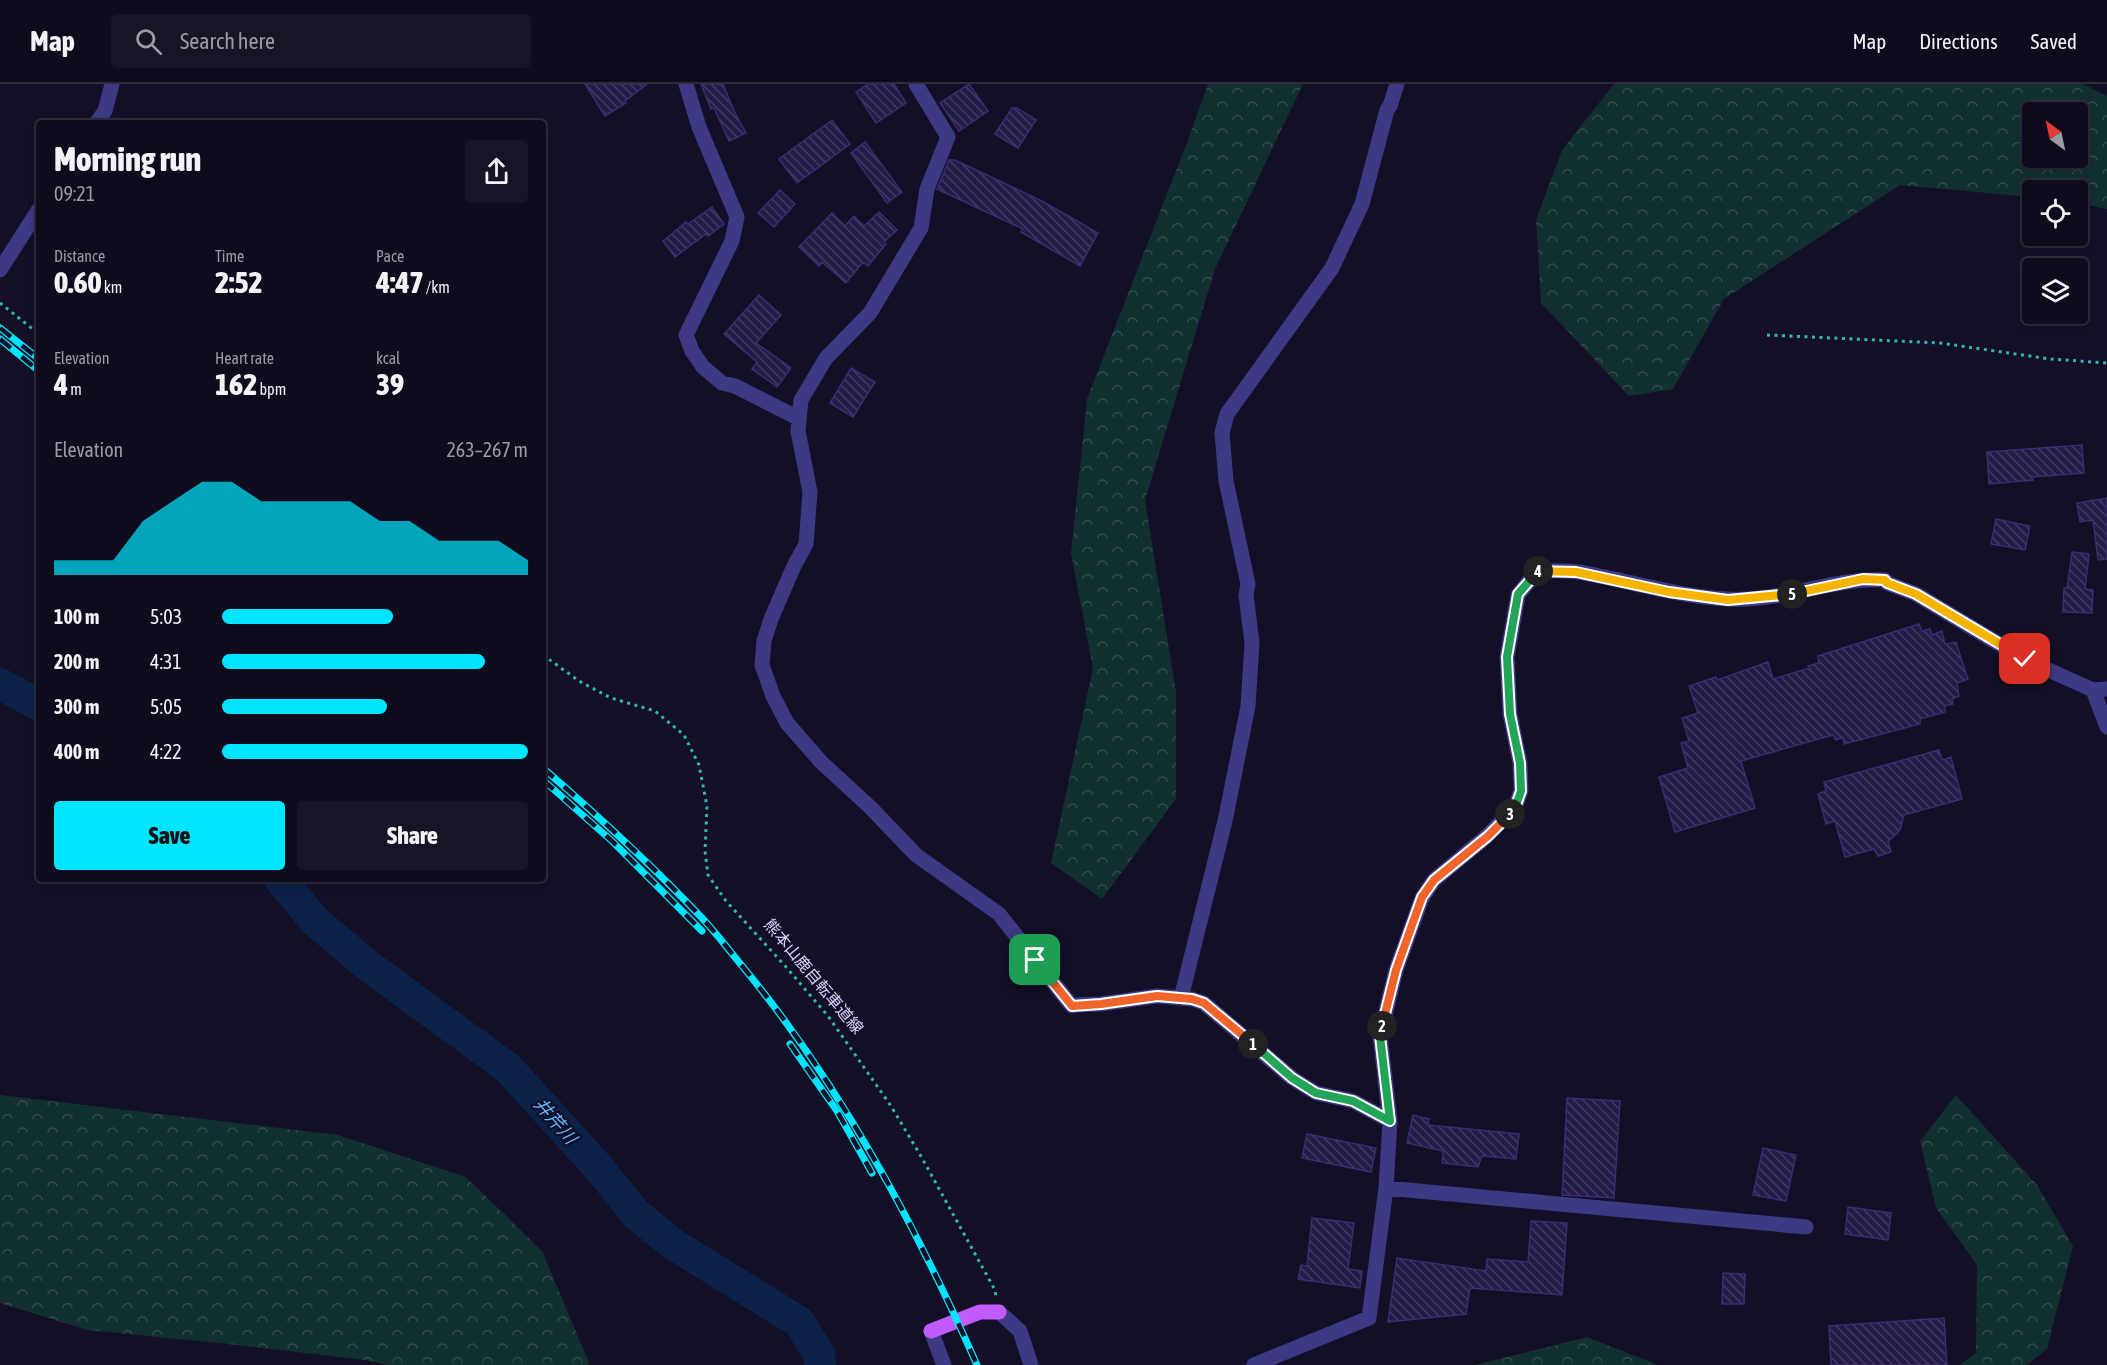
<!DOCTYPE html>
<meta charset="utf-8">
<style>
:root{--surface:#0e0b1c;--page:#171425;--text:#f1f3f6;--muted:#9b9ba3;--line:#2e2b3b;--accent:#00e5ff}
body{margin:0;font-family:"Asap Condensed","Noto Sans JP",sans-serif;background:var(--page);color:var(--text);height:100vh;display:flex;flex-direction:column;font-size:22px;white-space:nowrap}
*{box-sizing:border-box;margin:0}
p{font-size:20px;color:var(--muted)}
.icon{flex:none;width:33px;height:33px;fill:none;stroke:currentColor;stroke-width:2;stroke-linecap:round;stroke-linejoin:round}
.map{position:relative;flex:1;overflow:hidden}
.panel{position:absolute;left:36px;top:36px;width:510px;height:762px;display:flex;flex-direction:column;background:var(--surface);border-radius:6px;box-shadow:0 3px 9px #0003,0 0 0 2px var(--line)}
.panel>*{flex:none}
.needle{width:39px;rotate:327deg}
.controls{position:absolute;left:2022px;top:18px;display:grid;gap:12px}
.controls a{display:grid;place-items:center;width:66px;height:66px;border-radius:6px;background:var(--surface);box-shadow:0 3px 9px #0003,0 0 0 2px var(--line);font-size:30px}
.pin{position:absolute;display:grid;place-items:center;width:51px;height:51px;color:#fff;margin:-26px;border-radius:12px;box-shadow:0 3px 9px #0006}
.km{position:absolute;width:30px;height:30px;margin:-15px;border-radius:50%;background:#222;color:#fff;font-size:16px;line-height:30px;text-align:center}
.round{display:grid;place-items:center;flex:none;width:63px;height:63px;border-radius:6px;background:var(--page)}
.head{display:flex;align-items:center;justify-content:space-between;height:102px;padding:0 18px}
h1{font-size:33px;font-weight:800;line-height:45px}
.figures{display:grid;grid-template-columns:repeat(3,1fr);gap:9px;height:102px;padding:6px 18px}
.figures div{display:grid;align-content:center}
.figures b{font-size:30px;font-weight:800}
.figures small{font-size:16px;font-weight:400}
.figures p{font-size:16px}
.chart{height:168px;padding:12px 18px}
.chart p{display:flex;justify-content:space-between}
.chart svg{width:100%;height:108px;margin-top:6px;fill:var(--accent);opacity:.7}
.cta{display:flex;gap:12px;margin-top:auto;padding:12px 18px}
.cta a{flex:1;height:69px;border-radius:6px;background:var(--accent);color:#111;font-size:24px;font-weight:800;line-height:69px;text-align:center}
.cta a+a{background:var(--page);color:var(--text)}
ul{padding:0 18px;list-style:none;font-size:20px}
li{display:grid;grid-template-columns:96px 72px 1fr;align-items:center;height:45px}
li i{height:15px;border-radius:8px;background:var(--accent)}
header{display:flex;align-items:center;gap:36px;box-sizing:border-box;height:84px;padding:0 30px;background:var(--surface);border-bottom:2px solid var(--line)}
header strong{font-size:28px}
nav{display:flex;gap:33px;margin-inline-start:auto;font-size:21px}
.search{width:420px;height:54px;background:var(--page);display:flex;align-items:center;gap:15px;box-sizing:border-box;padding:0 21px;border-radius:6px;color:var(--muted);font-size:22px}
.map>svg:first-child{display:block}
</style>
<header>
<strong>Map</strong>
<div class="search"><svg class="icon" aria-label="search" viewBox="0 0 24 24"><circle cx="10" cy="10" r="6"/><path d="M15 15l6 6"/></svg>Search here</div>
<nav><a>Map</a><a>Directions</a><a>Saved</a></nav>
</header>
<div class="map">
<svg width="2107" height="1281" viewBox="0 0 2107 1281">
<defs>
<pattern id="forest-crowns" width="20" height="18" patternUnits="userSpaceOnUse" patternTransform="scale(1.5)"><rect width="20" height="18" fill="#12302f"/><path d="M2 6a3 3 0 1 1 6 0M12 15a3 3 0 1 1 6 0" fill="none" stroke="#344d4e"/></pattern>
<pattern id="building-back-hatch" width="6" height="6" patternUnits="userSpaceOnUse" patternTransform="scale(1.5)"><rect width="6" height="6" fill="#241b47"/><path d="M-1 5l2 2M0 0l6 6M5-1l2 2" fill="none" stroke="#433b63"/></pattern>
</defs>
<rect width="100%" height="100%" fill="#130f26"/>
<!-- forest -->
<path fill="url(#forest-crowns)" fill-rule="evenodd" d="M1208,0H1303L1215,185L1145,416L1176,608V715L1102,815L1051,779L1093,584L1071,469L1087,315L1188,56Z
M1614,0H2083L2107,12V125L2078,119V106H2032V113L1900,101L1724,215L1673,305L1629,312L1541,219L1536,136L1562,66ZM2078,28V74H2032V28Z
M0,1011L338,1051L466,1093L542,1167L590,1281H388L365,1276L228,1260L87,1246L0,1219Z
M1956,1011L2037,1101L2073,1162L2047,1265L2027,1281H1959L1976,1269L1977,1181L1936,1124L1920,1057Z
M1587,1253L1658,1281H1475Z"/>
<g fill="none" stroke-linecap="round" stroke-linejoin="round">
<!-- river -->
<path stroke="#0c2248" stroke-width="32" d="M0,600L39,621
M280,795L315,837L367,881L508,984L598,1083L636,1130L673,1160L799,1238L819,1270L820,1281"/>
</g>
<!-- building -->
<path fill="url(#building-back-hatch)" stroke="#3b2d73" stroke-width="1.5" d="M585,0H647L625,17L626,19L605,32Z
M701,0H723L734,27L746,49L729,57L714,24L711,25Z
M868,0H894L906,19L876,39L856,8Z
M969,0L988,27L959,47L940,19Z
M1012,24H1017L1036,36L1018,64L995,50Z
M832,36L850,60L797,99L779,75Z
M865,58L902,108L887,119L851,69Z
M949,76H955L1042,117L1098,149L1080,182L1021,148L1023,145L937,105Z
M780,106L795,120L774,143L758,129Z
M712,123L724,140L708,152L706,150L675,173L663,157L686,138L688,140Z
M879,128L897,146L884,158L886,160L868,182L863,178L846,199L822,178L819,182L799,163L832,129L845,142L854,132L864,142Z
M759,211L781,231L756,259L791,284L777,303L752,285L757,278L724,250Z
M851,284L875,298L853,333L830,319Z
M2082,361L2084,389L2032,393L2033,396L1989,400L1987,368Z
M2107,414V475L2098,476L2093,436L2080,438L2077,419Z
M1996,435L2030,442L2025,466L1991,460Z
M2072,468L2089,470L2085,505L2093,506L2092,529L2063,528L2064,504H2067Z
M1919,540L1922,547L1930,545L1932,551L1942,547L1945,560L1956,558L1968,595L1957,599L1959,612L1952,615L1953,620L1945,622V628L1920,635V640L1844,660L1843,653L1836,656L1833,651L1741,677L1755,724L1675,748L1659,693L1688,684L1681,659L1689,657L1682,634L1698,629L1689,602L1716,593L1717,596L1768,578L1773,595L1810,584L1808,582L1819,579L1818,572Z
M1939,666L1942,676L1951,673L1962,715L1904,731L1900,746L1888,758L1891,768L1878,772L1874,765L1845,773L1835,737L1826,740L1818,710L1826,707L1824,698Z
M1567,1014L1620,1017L1614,1114L1562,1111Z
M1413,1031L1429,1035L1428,1041L1519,1050L1516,1075L1482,1072L1478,1083L1442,1079L1443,1067L1407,1059Z
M1307,1050L1376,1064L1371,1088L1302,1074Z
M1763,1064L1796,1071L1786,1117L1753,1111Z
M1848,1123L1891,1129L1888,1156L1845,1150Z
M1312,1134L1354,1139L1348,1185L1362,1187L1360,1204L1298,1195L1301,1181L1307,1182Z
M1531,1137L1567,1139L1562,1211L1470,1204L1466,1230L1388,1238L1397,1174L1486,1187L1487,1175L1528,1178Z
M1723,1189L1745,1190L1744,1220H1722Z
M1944,1234L1947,1281H1831L1829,1242Z"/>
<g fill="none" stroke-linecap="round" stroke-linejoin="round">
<!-- path -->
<path stroke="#2fb8b0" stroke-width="3" stroke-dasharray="3 4.5" stroke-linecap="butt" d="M0,219L39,250
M1767,251L1940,259L2050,275L2107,279
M543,571L579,597L611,614L655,627L684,651L699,681L707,722L705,767L708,791L726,817L786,883L828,932L891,1022L922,1074L995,1206L996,1214"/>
<!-- minor -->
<path stroke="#3d3a85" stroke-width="15" d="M686,0L699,43L737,133L732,157L686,251L692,267L703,283L722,299L735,302L798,334
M916,0L948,53L927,105L921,144L870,229L826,274L801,316L798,347L810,408L806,460L794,482L771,535L764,557L762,581L773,612L787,639L821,678L870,723L916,771L999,830L1072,922L1075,921L1101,920L1157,912L1192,915L1204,919L1292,994L1316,1009L1353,1017L1390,1037
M96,39L105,27L112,0
M0,186L39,125
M2093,606L2107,643
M1181,914L1225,737L1248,622L1252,559L1246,511L1248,500L1226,397L1222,349L1227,330L1332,184L1362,120L1387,26L1390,22L1397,0
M1386,1104L1806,1143
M999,1228L1020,1247L1031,1281
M931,1247L944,1281
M1254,1281L1369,1234L1386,1104L1390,1037L1380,952L1396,886L1422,814L1434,796L1487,752L1515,724L1521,707L1520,679L1510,630L1507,573L1518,511L1537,487C1550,487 1564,486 1578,488C1627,496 1676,512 1726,515C1780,519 1832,493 1885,496L1887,499L1916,510L2024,575L2093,606L2107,605"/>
<!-- major -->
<path stroke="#c25bff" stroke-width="15" d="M931,1247L980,1228H999"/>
<!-- rail casing -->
<g stroke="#00e5ff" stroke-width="7">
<path id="rail" d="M0,244L39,275
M0,255L39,287
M543,684C598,732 652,781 702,834C716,849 729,866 743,883C841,1002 915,1140 977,1281
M543,696L612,757L702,847
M790,960L837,1027L872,1089"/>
</g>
<!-- rail -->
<use href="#rail" stroke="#130f26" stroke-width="4.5" stroke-dasharray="14" stroke-linecap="butt"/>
</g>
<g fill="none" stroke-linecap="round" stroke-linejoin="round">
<!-- split-1 casing -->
<g stroke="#fff" stroke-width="12">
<path id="split-1" d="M1035,876L1072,922L1101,920L1157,912L1192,915L1204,919L1253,960"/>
</g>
<!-- split-2 casing -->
<g stroke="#fff" stroke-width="12">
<path id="split-2" d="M1253,960L1292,994L1316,1009L1353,1017L1390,1037L1380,952L1382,942"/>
</g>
<!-- split-3 casing -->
<g stroke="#fff" stroke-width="12">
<path id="split-3" d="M1382,942L1396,886L1422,813L1434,796L1488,752L1510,730"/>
</g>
<!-- split-4 casing -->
<g stroke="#fff" stroke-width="12">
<path id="split-4" d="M1510,730L1515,724L1521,707L1520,679L1510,630L1507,573L1518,510L1538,487"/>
</g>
<!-- split-5 casing -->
<g stroke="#fff" stroke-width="12">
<path id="split-5" d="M1538,487L1576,488L1669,508L1728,516L1792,510"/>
</g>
<!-- split-6 casing -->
<g stroke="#fff" stroke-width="12">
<path id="split-6" d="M1792,510L1863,495L1885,496L1887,499L1916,510L2025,575"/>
</g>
<!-- split-1 -->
<use href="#split-1" stroke="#f0652b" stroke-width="8"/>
<!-- split-2 -->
<use href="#split-2" stroke="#22a559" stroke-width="8"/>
<!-- split-3 -->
<use href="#split-3" stroke="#f0652b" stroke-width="8"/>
<!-- split-4 -->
<use href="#split-4" stroke="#22a559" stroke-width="8"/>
<!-- split-5 -->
<use href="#split-5" stroke="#f5b400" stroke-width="8"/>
<!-- split-6 -->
<use href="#split-6" stroke="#f5b400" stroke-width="8"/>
</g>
<g text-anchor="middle" stroke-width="4.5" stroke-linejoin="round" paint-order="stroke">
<!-- street labels -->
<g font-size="16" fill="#d9d4ff" stroke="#130f26">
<text transform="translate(814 892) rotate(50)" y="6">熊本山鹿自転車道線</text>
</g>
<!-- water labels -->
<g font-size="18" font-style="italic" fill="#62b6ff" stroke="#130f26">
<text transform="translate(555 1037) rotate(49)" y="6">井芹川</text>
</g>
</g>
</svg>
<div class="controls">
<a><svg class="needle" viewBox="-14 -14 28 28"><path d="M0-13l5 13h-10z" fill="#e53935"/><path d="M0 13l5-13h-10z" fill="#9b9ba3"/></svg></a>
<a><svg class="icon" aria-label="locate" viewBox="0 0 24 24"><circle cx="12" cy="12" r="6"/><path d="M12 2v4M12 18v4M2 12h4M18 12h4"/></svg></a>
<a><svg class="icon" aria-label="layers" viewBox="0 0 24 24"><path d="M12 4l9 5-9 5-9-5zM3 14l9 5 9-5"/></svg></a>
</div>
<div class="pin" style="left:1035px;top:876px;background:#1e9e55"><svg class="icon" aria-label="arrive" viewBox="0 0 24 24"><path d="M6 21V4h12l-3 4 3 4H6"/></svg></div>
<div class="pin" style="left:2025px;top:575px;background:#d93025"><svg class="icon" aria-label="check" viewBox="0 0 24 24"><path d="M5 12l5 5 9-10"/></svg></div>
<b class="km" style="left:1253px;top:960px">1</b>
<b class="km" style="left:1382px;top:942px">2</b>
<b class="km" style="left:1510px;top:730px">3</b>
<b class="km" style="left:1538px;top:487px">4</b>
<b class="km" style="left:1792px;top:510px">5</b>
<section class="panel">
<div class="head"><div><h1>Morning run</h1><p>09:21</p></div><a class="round"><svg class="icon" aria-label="share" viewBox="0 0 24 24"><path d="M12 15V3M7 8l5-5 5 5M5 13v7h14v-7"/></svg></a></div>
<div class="figures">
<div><p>Distance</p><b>0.60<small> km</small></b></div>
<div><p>Time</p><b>2:52</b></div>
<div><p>Pace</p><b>4:47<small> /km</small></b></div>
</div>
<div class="figures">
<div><p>Elevation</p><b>4<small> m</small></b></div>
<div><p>Heart rate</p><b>162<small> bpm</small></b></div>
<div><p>kcal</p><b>39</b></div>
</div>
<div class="chart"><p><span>Elevation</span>263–267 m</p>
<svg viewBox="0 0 160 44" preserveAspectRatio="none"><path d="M0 44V38L10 38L20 38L30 22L40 14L50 6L60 6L70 14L80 14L90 14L100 14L110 22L120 22L130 30L140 30L150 30L160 38V44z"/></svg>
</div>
<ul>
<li><b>100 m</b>5:03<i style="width:56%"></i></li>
<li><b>200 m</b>4:31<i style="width:86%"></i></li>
<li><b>300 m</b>5:05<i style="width:54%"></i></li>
<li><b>400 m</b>4:22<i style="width:100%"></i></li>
</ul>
<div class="cta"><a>Save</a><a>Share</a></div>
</section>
</div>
